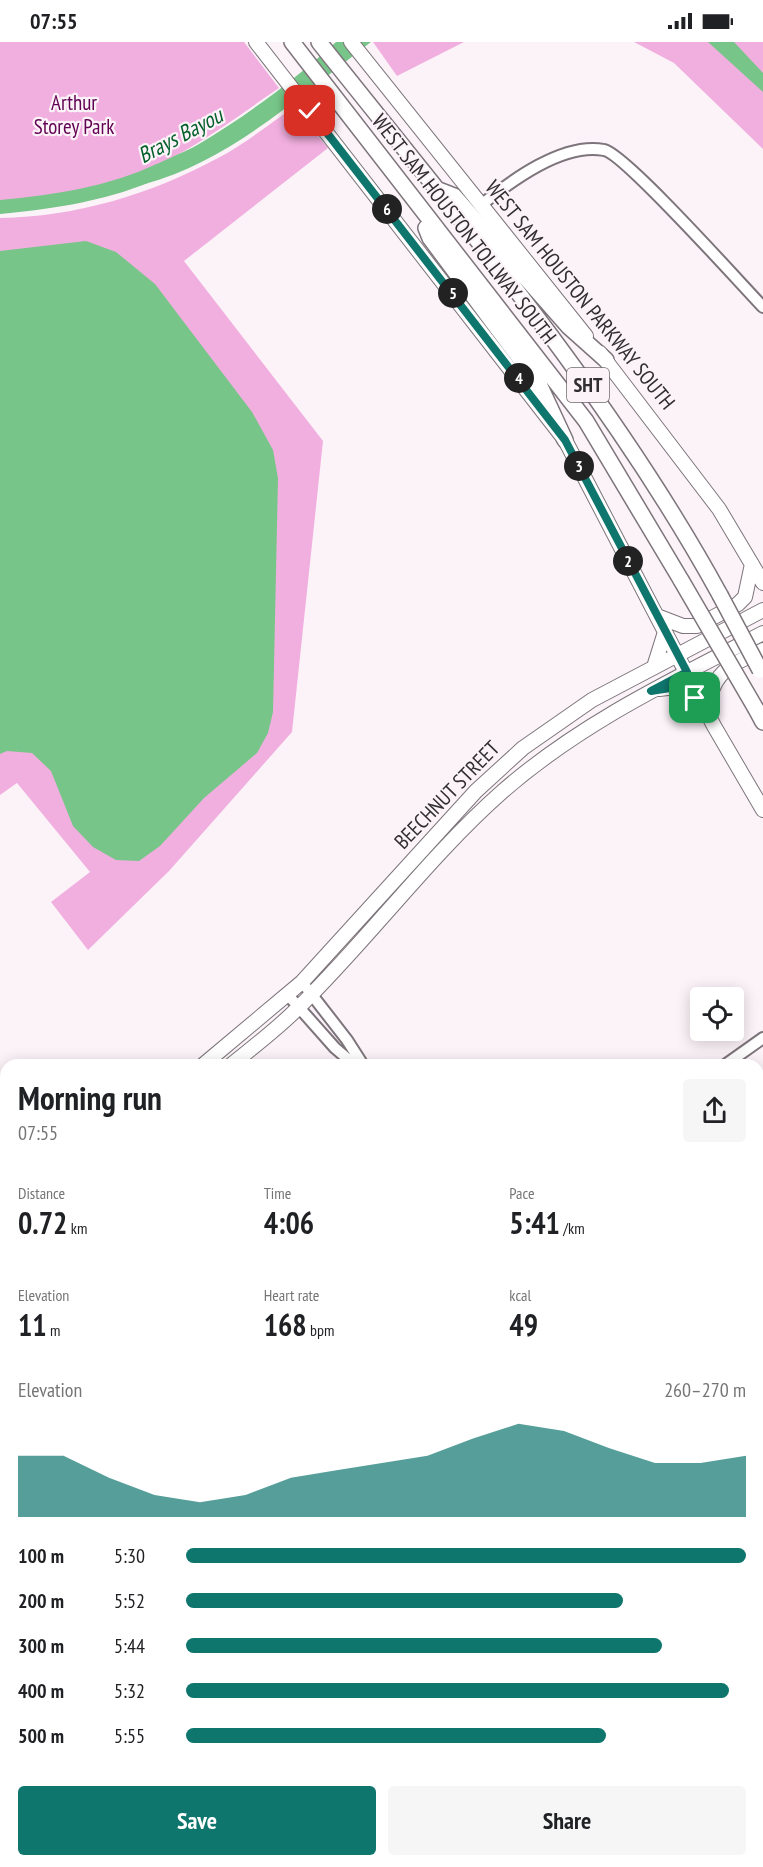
<!DOCTYPE html>
<meta charset="utf-8">
<style>
:root{--surface:#fff;--page:#f6f6f6;--text:#202124;--muted:#757577;--accent:#0f766e}
body{margin:0;font-family:"PT Sans Narrow",sans-serif;background:var(--page);color:var(--text);height:100vh;display:flex;flex-direction:column;font-size:22px;white-space:nowrap}
*{box-sizing:border-box;margin:0}
p{font-size:20px;color:var(--muted)}
.icon{flex:none;width:33px;height:33px;fill:none;stroke:currentColor;stroke-width:2;stroke-linecap:round;stroke-linejoin:round}
.map{position:relative;flex:1;overflow:hidden}
.panel{position:absolute;left:0px;top:1017px;width:764px;height:808px;display:flex;flex-direction:column;background:var(--surface);border-radius:18px 18px 0 0;box-shadow:0 3px 15px #0003}
.panel>*{flex:none}
.buttons{position:absolute;left:690px;top:945px;display:grid;gap:12px}
.buttons a{display:grid;place-items:center;width:54px;height:54px;border-radius:6px;background:var(--surface);box-shadow:0 3px 15px #0003;font-size:30px}
.pin{position:absolute;display:grid;place-items:center;width:51px;height:51px;color:#fff;margin:-26px;border-radius:12px;box-shadow:0 3px 9px #0006}
.km{position:absolute;width:30px;height:30px;margin:-15px;border-radius:50%;background:#222;color:#fff;font-size:16px;line-height:30px;text-align:center}
.round{display:grid;place-items:center;flex:none;width:63px;height:63px;border-radius:6px;background:var(--page)}
.headline{display:flex;align-items:center;justify-content:space-between;height:102px;padding:0 18px}
h1{font-size:33px;font-weight:700;line-height:45px}
.metrics{display:grid;grid-template-columns:repeat(3,1fr);gap:9px;height:102px;padding:6px 18px}
.metrics div{display:grid;align-content:center}
.metrics b{font-size:30px;font-weight:700}
.metrics small{font-size:16px;font-weight:400}
.metrics p{font-size:16px}
.chart{height:168px;padding:12px 18px}
.chart p{display:flex;justify-content:space-between}
.chart svg{width:100%;height:108px;margin-top:6px;fill:var(--accent);opacity:.7}
.action{display:flex;gap:12px;margin-top:auto;padding:12px 18px}
.action a{flex:1;height:69px;border-radius:6px;background:var(--accent);color:#fff;font-size:24px;font-weight:700;line-height:69px;text-align:center}
.action a+a{background:var(--page);color:var(--text)}
ul{padding:0 18px;list-style:none;font-size:20px}
li{display:grid;grid-template-columns:96px 72px 1fr;align-items:center;height:45px}
li i{height:15px;border-radius:8px;background:var(--accent)}
.status{display:flex;justify-content:space-between;align-items:center;height:42px;padding:0 30px;background:var(--surface);direction:ltr}
.status svg{height:16px;fill:currentColor}
.map>svg:first-child{display:block}
</style>
<div class="status"><b>07:55</b><svg viewBox="0 0 49 12"><path d="M0 12V9h3v3zM5 12V6h3v6zM10 12V3h3v9zM15 12V0h3v12zM26 1h20v11H26zM47 4h2v5h-2z"/></svg></div>
<div class="map">
<svg width="763" height="1825" viewBox="0 0 763 1825">
<rect width="100%" height="100%" fill="#fcf3f9"/>
<!-- green -->
<path fill="#f1afdf" d="M0,0H244L279,46C235,76 189,112 138,131C93,147 47,155 0,161Z
M373,0H464L397,34Z
M634,0H763V107L674,21Z
M294,65L328,106L184,219L323,399L292,690L169,829L88,908L51,860L90,830L17,741L0,753V176C75,175 152,152 218,116C245,102 269,82 294,65Z"/>
<!-- water -->
<path fill="#77c588" d="M336,0H371C301,53 231,118 145,142L141,131C159,119 180,113 199,102C249,72 293,39 336,0Z
M708,0H734L763,31V50Z
M86,199L116,210L155,242L252,370L273,408L278,436L273,670L268,691L257,711L204,756L160,804L139,819L116,818L93,805L73,784L51,729L32,711L7,709L0,712V209Z"/>
<g fill="none" stroke-linecap="round" stroke-linejoin="round">
<!-- stream -->
<path stroke="#77c588" stroke-width="2" d="M758,1270L763,1266
M41,1825L48,1820"/>
<!-- river -->
<path stroke="#77c588" stroke-width="14" d="M0,165C53,160 109,152 158,129"/>
<!-- minor casing -->
<g stroke="#7d757b" stroke-width="14">
<path id="minor" d="M481,163C511,139 563,100 604,108C624,111 740,241 763,265
M302,940L347,998L363,1023
M288,953L335,1006L355,1023
M725,1023L763,996
M758,1520L763,1527
M0,1637L6,1630
M758,1699L763,1697
M549,1820L551,1825
M723,1825L726,1820"/>
</g>
<!-- major casing -->
<g stroke="#7d757b" stroke-width="16">
<path id="major" d="M256,0L565,398L714,684L763,768
M351,0L586,294
M600,311L719,467L763,541
M657,574L683,584H697L738,562L745,555L752,522
M654,625L665,590
M659,647L676,645L699,658
M707,670C712,630 728,624 763,608
M203,1023L302,940L476,749L523,706L592,658L763,568
M231,1023C253,1005 276,988 297,967C369,897 428,815 503,749C581,681 672,638 763,591
M0,1202L6,1196
M0,1223L6,1217
M0,1699L6,1705
M0,1724L6,1730
M84,1820L88,1825
M107,1820L111,1825"/>
</g>
<!-- highway casing -->
<g stroke="#7d757b" stroke-width="18">
<path id="highway" d="M292,0L586,379L681,538
M319,0C461,179 610,352 720,553
M436,147L454,154L569,285L606,318
M426,186L430,196L539,342L565,398
M756,667L763,680"/>
</g>
<!-- minor -->
<use href="#minor" stroke="#fff" stroke-width="10"/>
<!-- major -->
<use href="#major" stroke="#fff" stroke-width="14"/>
<!-- highway -->
<use href="#highway" stroke="#fff" stroke-width="15"/>
<!-- highway-bridge casing -->
<g stroke="#7d757b" stroke-width="18" stroke-linecap="butt">
<path id="highway-bridge" d="M681,538L756,667
M720,553L760,628"/>
</g>
<!-- highway-bridge -->
<use href="#highway-bridge" stroke="#fff" stroke-width="15"/>
</g>
<g fill="none" stroke-linecap="round" stroke-linejoin="round">
<!-- route casing -->
<g stroke="#fff" stroke-width="12">
<path id="route" d="M310,69L565,398L687,630L651,649L676,645L695,656"/>
</g>
<!-- route -->
<use href="#route" stroke="#0f766e" stroke-width="8"/>
</g>
<g text-anchor="middle" stroke-width="4.5" stroke-linejoin="round" paint-order="stroke">
<!-- shield labels -->
<rect fill="#fcf3f9" stroke="#6e696c" stroke-width="1.5" x="567" y="326" width="42" height="34" rx="4.5"/>
<g font-size="20" font-weight="bold" fill="#312e30">
<text x="588" y="350">SHT</text>
</g>
<!-- park labels -->
<g font-size="21" fill="#610252" stroke="#fcf3f9">
<text x="74" y="68">Arthur<tspan x="74" dy="24">Storey Park</tspan></text>
</g>
<!-- street labels -->
<g font-size="21" fill="#312e30" stroke="#fcf3f9">
<text transform="translate(464 187) rotate(52)" y="7">WEST SAM HOUSTON TOLLWAY SOUTH</text>
<text transform="translate(580 253) rotate(51)" y="7">WEST SAM HOUSTON PARKWAY SOUTH</text>
<text transform="translate(447 753) rotate(-46)" y="7">BEECHNUT STREET</text>
</g>
<!-- water labels -->
<g font-size="22" font-style="italic" fill="#005f28" stroke="#fcf3f9">
<text transform="translate(180 93) rotate(-28)" y="8">Brays Bayou</text>
</g>
</g>
</svg>
<div class="buttons">
<a><svg class="icon" aria-label="locate" viewBox="0 0 24 24"><circle cx="12" cy="12" r="6"/><path d="M12 2v4M12 18v4M2 12h4M18 12h4"/></svg></a>
</div>
<div class="pin" style="left:695px;top:656px;background:#1e9e55"><svg class="icon" aria-label="arrive" viewBox="0 0 24 24"><path d="M6 21V4h12l-3 4 3 4H6"/></svg></div>
<div class="pin" style="left:310px;top:69px;background:#d93025"><svg class="icon" aria-label="check" viewBox="0 0 24 24"><path d="M5 12l5 5 9-10"/></svg></div>
<b class="km" style="left:628px;top:519px">2</b>
<b class="km" style="left:579px;top:424px">3</b>
<b class="km" style="left:519px;top:336px">4</b>
<b class="km" style="left:453px;top:251px">5</b>
<b class="km" style="left:387px;top:167px">6</b>
<section class="panel">
<div class="headline"><div><h1>Morning run</h1><p>07:55</p></div><a class="round"><svg class="icon" aria-label="share" viewBox="0 0 24 24"><path d="M12 15V3M7 8l5-5 5 5M5 13v7h14v-7"/></svg></a></div>
<div class="metrics">
<div><p>Distance</p><b>0.72<small> km</small></b></div>
<div><p>Time</p><b>4:06</b></div>
<div><p>Pace</p><b>5:41<small> /km</small></b></div>
</div>
<div class="metrics">
<div><p>Elevation</p><b>11<small> m</small></b></div>
<div><p>Heart rate</p><b>168<small> bpm</small></b></div>
<div><p>kcal</p><b>49</b></div>
</div>
<div class="chart"><p><span>Elevation</span>260–270 m</p>
<svg viewBox="0 0 160 44" preserveAspectRatio="none"><path d="M0 44V19L10 19L20 28L30 35L40 38L50 35L60 28L70 25L80 22L90 19L100 12L110 6L120 9L130 16L140 22L150 22L160 19V44z"/></svg>
</div>
<ul>
<li><b>100 m</b>5:30<i style="width:100%"></i></li>
<li><b>200 m</b>5:52<i style="width:78%"></i></li>
<li><b>300 m</b>5:44<i style="width:85%"></i></li>
<li><b>400 m</b>5:32<i style="width:97%"></i></li>
<li><b>500 m</b>5:55<i style="width:75%"></i></li>
</ul>
<div class="action"><a>Save</a><a>Share</a></div>
</section>
</div>
